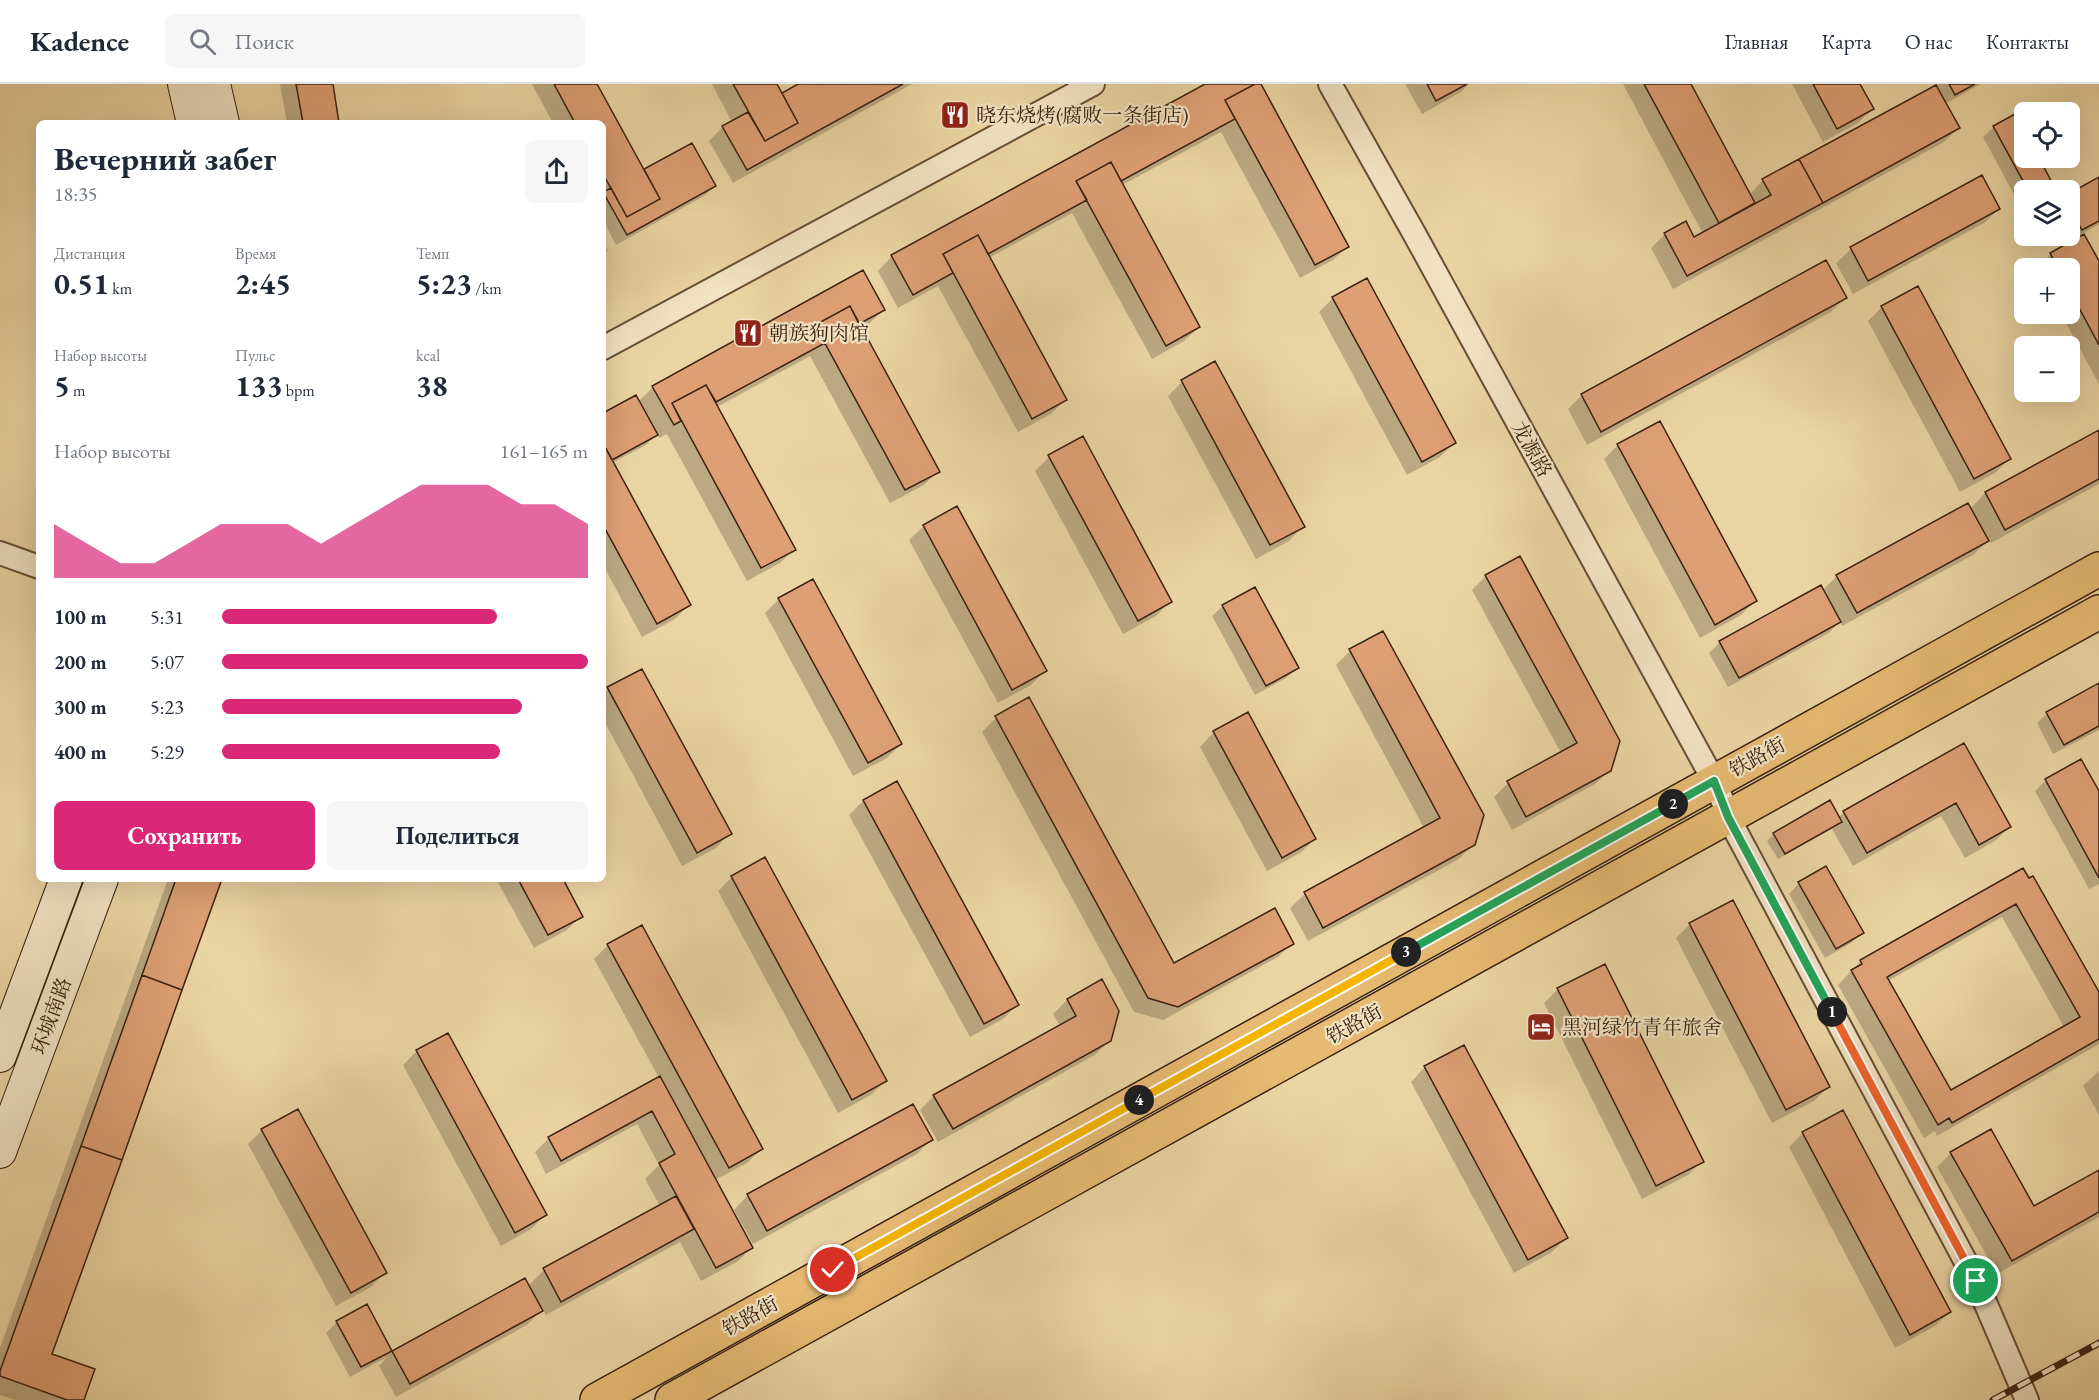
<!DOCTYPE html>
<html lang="ru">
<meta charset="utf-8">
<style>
:root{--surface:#fff;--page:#f6f6f7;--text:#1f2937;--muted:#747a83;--line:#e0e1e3;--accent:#db2777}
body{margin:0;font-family:"EB Garamond","Noto Serif SC",serif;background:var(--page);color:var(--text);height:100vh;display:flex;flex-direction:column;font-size:22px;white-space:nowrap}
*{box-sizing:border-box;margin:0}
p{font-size:20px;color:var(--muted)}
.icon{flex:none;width:33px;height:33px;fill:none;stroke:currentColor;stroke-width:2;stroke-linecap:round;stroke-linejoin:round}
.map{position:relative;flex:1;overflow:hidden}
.sheet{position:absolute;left:36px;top:36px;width:570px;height:762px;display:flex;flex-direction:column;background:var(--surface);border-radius:9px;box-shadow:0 6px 24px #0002}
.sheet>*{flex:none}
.controls{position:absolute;left:2014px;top:18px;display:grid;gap:12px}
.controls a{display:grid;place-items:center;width:66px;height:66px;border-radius:9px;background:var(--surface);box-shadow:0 6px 24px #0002;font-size:30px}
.pin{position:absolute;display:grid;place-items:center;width:51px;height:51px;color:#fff;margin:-26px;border:3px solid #fff;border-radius:50%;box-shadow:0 2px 6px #0007}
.km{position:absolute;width:30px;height:30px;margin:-15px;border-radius:50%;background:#222;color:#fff;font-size:16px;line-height:30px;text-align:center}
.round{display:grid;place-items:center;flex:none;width:63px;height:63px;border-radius:9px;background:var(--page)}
.head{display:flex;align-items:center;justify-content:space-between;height:102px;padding:0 18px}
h1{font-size:33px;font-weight:700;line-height:45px}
.metrics{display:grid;grid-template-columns:repeat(3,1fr);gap:9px;height:102px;padding:6px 18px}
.metrics div{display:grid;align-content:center}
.metrics b{font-size:30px;font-weight:700}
.metrics small{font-size:16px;font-weight:400}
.metrics p{font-size:16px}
.chart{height:168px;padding:12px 18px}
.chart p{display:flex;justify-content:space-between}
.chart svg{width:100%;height:108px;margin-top:6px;fill:var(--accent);opacity:.7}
.primary-button{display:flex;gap:12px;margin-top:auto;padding:12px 18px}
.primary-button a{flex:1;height:69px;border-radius:9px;background:var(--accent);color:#fff;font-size:24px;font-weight:700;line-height:69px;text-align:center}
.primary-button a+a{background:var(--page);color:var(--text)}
ul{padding:0 18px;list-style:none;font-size:20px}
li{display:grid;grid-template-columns:96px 72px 1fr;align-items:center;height:45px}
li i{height:15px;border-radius:8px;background:var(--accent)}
header{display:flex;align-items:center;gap:36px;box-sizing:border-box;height:84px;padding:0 30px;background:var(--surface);border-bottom:2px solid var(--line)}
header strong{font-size:28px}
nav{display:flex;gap:33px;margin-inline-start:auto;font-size:21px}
.search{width:420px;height:54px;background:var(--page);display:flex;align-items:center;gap:15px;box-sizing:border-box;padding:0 21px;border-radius:9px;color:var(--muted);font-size:22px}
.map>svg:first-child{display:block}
</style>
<header>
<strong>Kadence</strong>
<div class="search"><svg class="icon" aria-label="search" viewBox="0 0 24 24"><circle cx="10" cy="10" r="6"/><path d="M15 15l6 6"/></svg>Поиск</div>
<nav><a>Главная</a><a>Карта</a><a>О нас</a><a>Контакты</a></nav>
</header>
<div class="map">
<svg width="2099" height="1316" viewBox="0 0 2099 1316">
<rect width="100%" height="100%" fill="#ebd4a3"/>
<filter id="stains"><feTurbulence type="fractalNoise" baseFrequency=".00333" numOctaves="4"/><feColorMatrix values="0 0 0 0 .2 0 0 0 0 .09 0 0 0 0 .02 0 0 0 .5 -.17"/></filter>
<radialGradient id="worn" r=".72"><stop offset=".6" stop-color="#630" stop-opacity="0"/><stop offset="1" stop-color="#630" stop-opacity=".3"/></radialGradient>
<!-- shadow -->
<path fill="#0003" fill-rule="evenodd" d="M280,0H331L338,39H287Z
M532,0H595L644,88L645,87L715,102L704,112L616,161L603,136V39H553Z
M712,0H775L781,11L801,0H912L733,99L709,57L723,43L732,38Z
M1208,0H1259L1348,162L1333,176L1300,194L1221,48L1122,101L1199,243L1184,257L1152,275L1072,129L989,174L1065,316L1051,330L1018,348L938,202L898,224L878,187L892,172Z
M1405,0H1469L1461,8L1422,30Z
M1623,0H1690L1749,111L1763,96L1935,3L1933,0H1981L1945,20L1958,44L1944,58L1673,205L1651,164L1665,150L1694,155L1703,150Z
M1792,0H1858L1872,25L1858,39L1823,58Z
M1994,43L2025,51V74H2037L2055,106H2025V131L1983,53Z
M1982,93L1999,125L1984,139L1853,210L1836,179L1851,165Z
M2099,95V140L2071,156L2069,152L2070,111Z
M2084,152L2099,180V300L2061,230H2070V184H2037L2051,170Z
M603,158L608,166L603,171Z
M1333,214L1454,359L1440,373L1407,391L1319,228Z
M1845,214L1831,228L1587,361L1568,325L1582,311Z
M1882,223L2009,375L1995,389L1960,408L1868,237Z
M883,226L869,240L860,244L938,387L924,401L890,419L810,272L717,323L794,465L780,479L747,497L667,350L659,354L657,350L646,361L612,379L689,521L675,535L642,553L603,481V331L638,318L653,303Z
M1215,279L1303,442L1289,457L1256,475L1168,312L1182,298Z
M2099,347V400L1991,459L1989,456L1973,471L1842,542L1840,537L1829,549L1728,603L1709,569L1720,558L1822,507L1837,492L1970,425L1985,409Z
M1082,354L1170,517L1156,532L1123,550L1035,387L1049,373Z
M1618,361L1755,517L1741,531L1700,554L1604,375Z
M924,442L1045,587L1031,601L998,619L909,456Z
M1486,492L1610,686L1595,700L1512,746L1494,713L1508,699L1561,669L1472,506Z
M779,515L901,660L887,674L853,692L765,529Z
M1223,522L1297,583L1286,594L1255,611L1212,532Z
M1383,549L1473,760L1459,775L1308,857L1290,824L1305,810L1424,744L1336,581L1350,567Z
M2099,601V646L2053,670L2037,639L2047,629Z
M608,605L730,749L716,764L682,782L603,635V610Z
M1029,615L1173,881L1292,859L1278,873L1163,936L1134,928L982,648L996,634Z
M1247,630L1315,755L1300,769L1267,787L1200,663L1214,648Z
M1964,661L2009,743L1995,757L1965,774L1941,732L1853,782L1832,745L1778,775L1767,757L1774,750L1838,734L1844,728Z
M2046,696L2099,710V800L2089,805L2035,707Z
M897,699L1017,921L1003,935L970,953L849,731L863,717Z
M2023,786L2099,911V960L1937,1052L1935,1047L1924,1054L1838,901L1861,877ZM2002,833L2064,943L1950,1008L1888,897Z
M732,793L885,997L871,1011L838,1029L718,807Z
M168,795H221L51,1270L83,1316H15L0,1311V1264Z
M496,795H561L581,832L567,846L534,864Z
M1799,799L1862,848L1851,859L1825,874L1789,810Z
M1690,840L1828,1003L1814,1017L1772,1039L1676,854Z
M608,861L762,1065L747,1079L715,1096L751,1164L737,1178L701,1197L680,1158L546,1231L543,1225L527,1241L396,1313L379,1282L387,1273L350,1293L326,1249L337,1238L366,1222L392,1269L525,1196L528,1202L544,1186L660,1122L645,1095L659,1081L637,1040L546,1090L535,1068L549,1054L659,994L594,875Z
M1101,897L1110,956L1095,971L938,1058L920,1026L934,1012L1060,942L1053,930L1067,916Z
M1558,905L1702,1077L1688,1091L1642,1115L1544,919Z
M417,967L545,1131L531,1145L501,1162L403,981Z
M1425,983L1566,1154L1552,1168L1514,1189L1411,998Z
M2099,987V1031L2083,1002Z
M1843,1028L1950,1228L1935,1242L1895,1264L1789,1063L1803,1049Z
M262,1046L385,1188L371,1203L336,1222L248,1060Z
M931,1056L917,1070L753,1160L734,1126L748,1111Z
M1951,1069L2034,1124L2099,1088V1133L1997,1190L1937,1083Z"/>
<!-- building -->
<path fill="#de9f75" stroke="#39200f" stroke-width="1.5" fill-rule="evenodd" d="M296,0H333L339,39H303Z
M554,0H597L660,115L627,133L603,90V39H575Z
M733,0H777L798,39L765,57Z
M798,0H903L747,86L722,42L748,28L765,57L798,39L782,9Z
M1205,0H1255L1225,16L1235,35L1121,97L1111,78L1076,97L1087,116L988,170L978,151L943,170L953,189L913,211L891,171Z
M1255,0H1261L1349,163L1315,181L1225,16Z
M1427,0H1467L1436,17Z
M1644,0H1691L1755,119L1719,139Z
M1813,0H1860L1874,25L1837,45Z
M1949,0H1975L1955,11Z
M1936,1L1960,44L1823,119L1799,75Z
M2015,30L2025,48V74H2039L2056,106H2028L1993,42Z
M692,59L716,102L627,151L603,108L611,104L627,133L660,115L644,85Z
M1799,75L1823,119L1687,192L1664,149L1686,137L1694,153L1771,111L1762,95Z
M1111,78L1200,243L1166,262L1076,97Z
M1982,91L2000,125L1868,197L1850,163Z
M2099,93V137L2082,146L2070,125V109Z
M2084,150L2099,177V261L2070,207V184H2058L2050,169Z
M978,151L1067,316L1032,335L943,170Z
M1826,176L1847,214L1601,348L1581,310Z
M863,186L885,226L859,240L850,222L815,241L825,259L716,318L706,301L672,319L681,337L674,341L652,302Z
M1367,194L1456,359L1422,378L1332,213Z
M1918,202L2011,375L1974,395L1881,222Z
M850,222L940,388L905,406L815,241Z
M1215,277L1305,443L1270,461L1181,296Z
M706,301L796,466L761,484L672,319Z
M636,311L658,351L612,376L603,359V329Z
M1660,337L1757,517L1715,541L1617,360Z
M2099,346V395L2005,446L1985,408Z
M1083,352L1172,518L1138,537L1048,371Z
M603,359L691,521L657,540L603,441Z
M1968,419L1989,457L1857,529L1836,491Z
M957,422L1047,587L1012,606L923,441Z
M1520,472L1620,657L1611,687L1526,733L1507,697L1577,659L1485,491Z
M813,495L902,660L868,679L778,514Z
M1821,501L1841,538L1739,594L1719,557Z
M1255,503L1299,584L1266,602L1222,521Z
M1383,547L1484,731L1475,761L1323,844L1304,808L1440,734L1349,565Z
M642,585L732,750L697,769L607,603Z
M2099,599V642L2064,661L2046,628Z
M1029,613L1174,879L1275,824L1294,860L1178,923L1148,914L995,632Z
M1248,628L1316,755L1282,774L1213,647Z
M1964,659L2011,743L1979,761L1956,719L1867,769L1843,727Z
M2081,675L2099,707V794L2045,695Z
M897,697L1019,921L984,940L863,716Z
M1830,716L1842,738L1785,770L1773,749Z
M765,773L887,997L852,1016L731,792Z
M1826,782L1864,849L1836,865L1798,798Z
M2023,784L2029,794L2033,792L2099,908V955L1952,1039L1949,1034L1938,1041L1851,886L1862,880L1860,876ZM2016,820L2080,933L1951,1006L1887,893Z
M176,795H222L182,906L142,891Z
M518,795H563L583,833L548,851Z
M1733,816L1830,1003L1786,1026L1689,839Z
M642,841L763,1065L729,1084L607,860Z
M1605,880L1704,1078L1656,1102L1557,904Z
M142,891L182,906L122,1076L81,1062Z
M1102,895L1119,927L1111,957L953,1045L933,1011L1076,932L1067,915Z
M448,949L547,1131L515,1149L416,966Z
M1464,961L1568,1154L1528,1176L1424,982Z
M660,992L753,1164L716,1184L659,1079L675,1070L652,1027L561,1077L548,1053Z
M913,1020L933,1056L767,1147L747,1110Z
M298,1025L387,1189L351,1209L261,1045Z
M1843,1026L1951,1228L1910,1251L1802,1048Z
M1991,1045L2034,1122L2099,1086V1128L2012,1177L1950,1068Z
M81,1062L122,1076L52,1270L95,1285L84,1316H67L0,1292V1287Z
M676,1112L694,1145L561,1218L543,1184Z
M525,1194L543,1227L410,1300L392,1267Z
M367,1220L392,1267L361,1283L336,1237Z"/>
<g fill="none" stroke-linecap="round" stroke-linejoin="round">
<!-- minor casing -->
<g stroke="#664d34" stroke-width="26">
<path id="minor" d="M1330,0L1415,151L1714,697L1735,746L1976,1197L2027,1316
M603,264L1093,0
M0,469L39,483"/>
</g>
<!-- secondary casing -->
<g stroke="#39200f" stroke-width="34">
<path id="secondary" d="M184,0L193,39
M214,0L223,39
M0,972L66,795
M0,1068L102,795"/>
</g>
<!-- primary casing -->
<g stroke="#39200f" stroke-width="36">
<path id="primary" d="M597,1316L2099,485
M672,1316L2099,528"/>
</g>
<!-- minor -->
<use href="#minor" stroke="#f2e3c3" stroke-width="22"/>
<!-- secondary -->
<use href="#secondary" stroke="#f2e3c3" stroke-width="32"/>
<!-- primary -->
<use href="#primary" stroke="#e6ba72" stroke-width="33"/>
<!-- rail casing -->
<g stroke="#39200f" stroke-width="7">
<path id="rail" d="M1993,1316L2099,1259"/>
</g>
<!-- rail -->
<use href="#rail" stroke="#f2e3c3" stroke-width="4.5" stroke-dasharray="14" stroke-linecap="butt"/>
</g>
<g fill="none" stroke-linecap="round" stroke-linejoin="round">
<!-- split-1 casing -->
<g stroke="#fff" stroke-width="12">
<path id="split-1" d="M1832,928L1976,1197"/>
</g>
<!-- split-2 casing -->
<g stroke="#fff" stroke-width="12">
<path id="split-2" d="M1673,720L1714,697L1728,733L1832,928"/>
</g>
<!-- split-3 casing -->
<g stroke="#fff" stroke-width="12">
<path id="split-3" d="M1406,868L1673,720"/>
</g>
<!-- split-4 casing -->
<g stroke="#fff" stroke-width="12">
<path id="split-4" d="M1139,1016L1406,868"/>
</g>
<!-- split-5 casing -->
<g stroke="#fff" stroke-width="12">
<path id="split-5" d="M833,1186L1139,1016"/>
</g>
<!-- split-1 -->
<use href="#split-1" stroke="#f0652b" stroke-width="8"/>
<!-- split-2 -->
<use href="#split-2" stroke="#22a559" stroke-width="8"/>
<!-- split-3 -->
<use href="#split-3" stroke="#22a559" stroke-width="8"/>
<!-- split-4 -->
<use href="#split-4" stroke="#f5b400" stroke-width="8"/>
<!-- split-5 -->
<use href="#split-5" stroke="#f5b400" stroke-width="8"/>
</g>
<!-- icons -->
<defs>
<g id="restaurant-square" transform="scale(1.5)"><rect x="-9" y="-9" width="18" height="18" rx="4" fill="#8f2418" stroke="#f2e3c3"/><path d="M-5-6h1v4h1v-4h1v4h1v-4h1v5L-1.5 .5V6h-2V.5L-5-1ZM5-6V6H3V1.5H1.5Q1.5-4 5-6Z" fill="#fff"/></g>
<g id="hotel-square" transform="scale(1.5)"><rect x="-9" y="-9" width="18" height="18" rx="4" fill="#8f2418" stroke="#f2e3c3"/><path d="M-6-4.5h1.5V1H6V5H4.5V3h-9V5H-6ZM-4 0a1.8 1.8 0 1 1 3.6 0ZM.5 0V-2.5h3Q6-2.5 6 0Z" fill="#fff"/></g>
</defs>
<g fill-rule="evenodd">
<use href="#restaurant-square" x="955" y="31"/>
<use href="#restaurant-square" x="748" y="249"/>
<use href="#hotel-square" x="1541" y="943"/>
</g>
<g text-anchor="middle" stroke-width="4.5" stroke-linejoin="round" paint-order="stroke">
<!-- poi labels -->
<g font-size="20" fill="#39200f" stroke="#f2e3c3" text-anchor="start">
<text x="976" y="38">晓东烧烤(腐败一条街店)</text>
<text x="769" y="256">朝族狗肉馆</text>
<text x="1562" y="950">黑河绿竹青年旅舍</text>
</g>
<!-- street labels -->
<g font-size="20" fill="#39200f" stroke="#f2e3c3">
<text transform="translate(1532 365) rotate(61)" y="7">龙源路</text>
<text transform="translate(1757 673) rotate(-29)" y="7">铁路街</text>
<text transform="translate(51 932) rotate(-70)" y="7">环城南路</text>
<text transform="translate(1354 940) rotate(-29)" y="7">铁路街</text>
<text transform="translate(750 1232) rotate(-29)" y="7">铁路街</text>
</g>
</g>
<rect width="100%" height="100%" filter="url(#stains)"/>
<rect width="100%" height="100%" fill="url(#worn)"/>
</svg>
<div class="controls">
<a><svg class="icon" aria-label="locate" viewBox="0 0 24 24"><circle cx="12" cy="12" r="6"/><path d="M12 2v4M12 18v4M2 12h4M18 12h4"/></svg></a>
<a><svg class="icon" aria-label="layers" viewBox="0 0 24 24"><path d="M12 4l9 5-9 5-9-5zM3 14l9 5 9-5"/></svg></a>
<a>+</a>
<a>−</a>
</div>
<div class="pin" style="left:1976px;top:1197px;background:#1e9e55"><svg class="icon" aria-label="arrive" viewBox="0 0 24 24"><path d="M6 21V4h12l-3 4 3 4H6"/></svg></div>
<div class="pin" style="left:833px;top:1186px;background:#d93025"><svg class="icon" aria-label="check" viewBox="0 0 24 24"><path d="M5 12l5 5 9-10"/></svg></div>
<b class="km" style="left:1832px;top:928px">1</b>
<b class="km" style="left:1673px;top:720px">2</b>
<b class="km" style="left:1406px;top:868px">3</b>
<b class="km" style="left:1139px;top:1016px">4</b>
<section class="sheet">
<div class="head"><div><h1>Вечерний забег</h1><p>18:35</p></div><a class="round"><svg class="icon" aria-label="share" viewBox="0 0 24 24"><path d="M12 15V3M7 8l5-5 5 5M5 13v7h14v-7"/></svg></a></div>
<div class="metrics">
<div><p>Дистанция</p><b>0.51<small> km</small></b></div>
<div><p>Время</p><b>2:45</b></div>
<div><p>Темп</p><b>5:23<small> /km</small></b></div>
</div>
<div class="metrics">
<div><p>Набор высоты</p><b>5<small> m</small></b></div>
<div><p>Пульс</p><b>133<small> bpm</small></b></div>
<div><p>kcal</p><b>38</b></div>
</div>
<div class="chart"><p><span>Набор высоты</span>161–165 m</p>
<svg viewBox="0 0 160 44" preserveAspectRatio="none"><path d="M0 44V22L10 30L20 38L30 38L40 30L50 22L60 22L70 22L80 30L90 22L100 14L110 6L120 6L130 6L140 14L150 14L160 22V44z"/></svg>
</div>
<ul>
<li><b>100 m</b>5:31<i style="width:75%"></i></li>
<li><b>200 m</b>5:07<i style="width:100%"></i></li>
<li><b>300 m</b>5:23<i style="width:82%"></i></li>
<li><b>400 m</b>5:29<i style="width:76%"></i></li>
</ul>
<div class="primary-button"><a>Сохранить</a><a>Поделиться</a></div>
</section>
</div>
